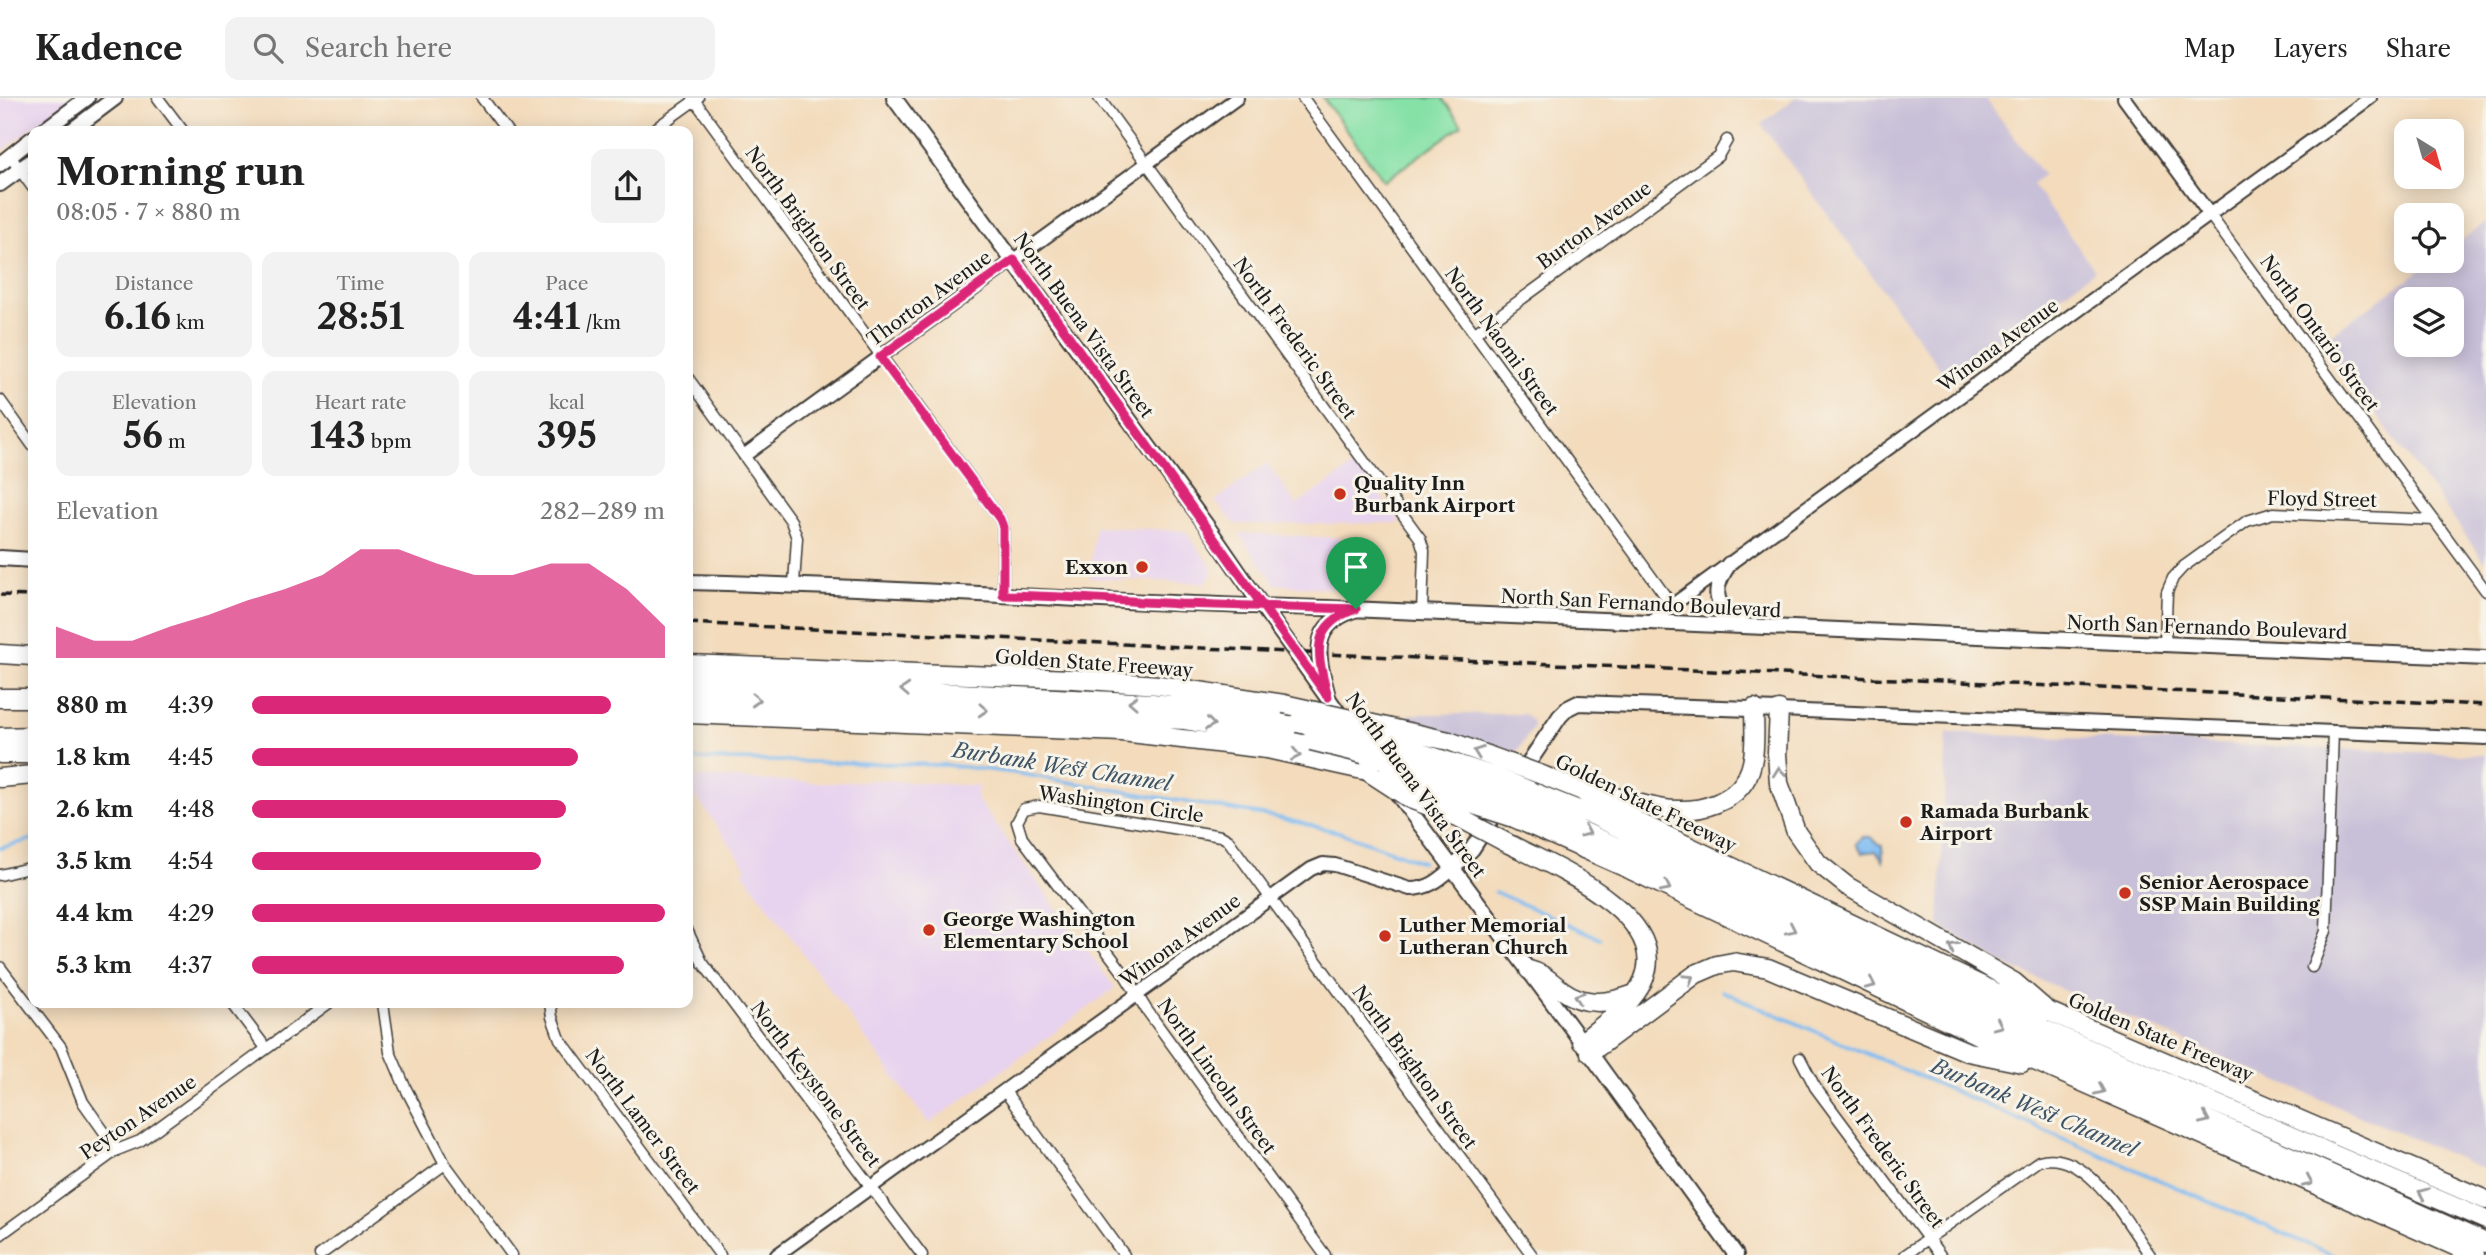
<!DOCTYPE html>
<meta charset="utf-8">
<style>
:root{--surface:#fff;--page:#f2f2f2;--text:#222;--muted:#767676;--line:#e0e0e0;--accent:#db2777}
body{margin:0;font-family:"Libre Caslon Text",serif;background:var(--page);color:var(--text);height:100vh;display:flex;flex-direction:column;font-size:26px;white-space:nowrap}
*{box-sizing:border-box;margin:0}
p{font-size:23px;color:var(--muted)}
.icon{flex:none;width:38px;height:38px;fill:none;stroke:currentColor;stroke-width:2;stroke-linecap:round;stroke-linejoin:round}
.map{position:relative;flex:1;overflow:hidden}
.sheet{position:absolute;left:28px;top:28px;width:665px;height:882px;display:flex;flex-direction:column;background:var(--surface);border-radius:14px;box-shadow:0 4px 18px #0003}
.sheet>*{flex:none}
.needle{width:46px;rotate:143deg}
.tools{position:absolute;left:2394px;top:21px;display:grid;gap:14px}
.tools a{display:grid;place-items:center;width:70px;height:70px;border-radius:14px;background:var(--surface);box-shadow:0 4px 18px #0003;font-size:35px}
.pin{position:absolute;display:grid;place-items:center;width:60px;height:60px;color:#fff;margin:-72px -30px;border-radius:50% 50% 50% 0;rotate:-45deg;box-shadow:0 0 7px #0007}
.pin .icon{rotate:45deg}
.round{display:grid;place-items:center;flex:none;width:74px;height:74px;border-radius:14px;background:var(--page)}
.summary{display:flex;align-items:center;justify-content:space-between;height:119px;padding:0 28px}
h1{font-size:38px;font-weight:700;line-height:52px}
.figures{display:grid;grid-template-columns:repeat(3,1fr);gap:10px;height:119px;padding:7px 28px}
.figures div{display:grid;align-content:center;border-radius:14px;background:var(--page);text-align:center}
.figures b{font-size:35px;font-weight:700}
.figures small{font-size:19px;font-weight:400}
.figures p{font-size:19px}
.chart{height:196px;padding:14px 28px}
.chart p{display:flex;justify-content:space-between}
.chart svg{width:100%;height:126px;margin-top:7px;fill:var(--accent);opacity:.7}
ul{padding:0 28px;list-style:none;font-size:23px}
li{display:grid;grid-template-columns:112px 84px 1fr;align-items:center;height:52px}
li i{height:18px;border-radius:9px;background:var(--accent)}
header{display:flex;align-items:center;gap:42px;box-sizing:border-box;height:98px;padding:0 35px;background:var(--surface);border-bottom:2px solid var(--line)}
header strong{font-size:33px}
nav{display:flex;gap:38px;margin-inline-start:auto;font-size:24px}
.search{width:490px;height:63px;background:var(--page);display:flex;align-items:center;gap:18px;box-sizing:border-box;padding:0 24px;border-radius:14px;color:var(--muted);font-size:26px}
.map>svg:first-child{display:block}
</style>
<header>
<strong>Kadence</strong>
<div class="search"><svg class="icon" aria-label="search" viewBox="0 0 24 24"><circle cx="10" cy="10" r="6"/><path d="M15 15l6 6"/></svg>Search here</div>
<nav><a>Map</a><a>Layers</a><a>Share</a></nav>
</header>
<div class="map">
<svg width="2486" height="1157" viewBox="0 0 2486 1157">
<rect width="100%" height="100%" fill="#f7f3e8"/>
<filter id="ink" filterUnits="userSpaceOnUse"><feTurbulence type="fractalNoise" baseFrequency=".0143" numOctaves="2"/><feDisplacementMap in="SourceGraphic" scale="14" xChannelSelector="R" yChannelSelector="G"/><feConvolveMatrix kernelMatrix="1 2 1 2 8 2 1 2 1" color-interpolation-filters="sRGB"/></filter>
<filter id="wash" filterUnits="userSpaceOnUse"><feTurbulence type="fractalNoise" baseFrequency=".00686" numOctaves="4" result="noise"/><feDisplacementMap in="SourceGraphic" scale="28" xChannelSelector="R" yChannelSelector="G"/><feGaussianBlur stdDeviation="1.57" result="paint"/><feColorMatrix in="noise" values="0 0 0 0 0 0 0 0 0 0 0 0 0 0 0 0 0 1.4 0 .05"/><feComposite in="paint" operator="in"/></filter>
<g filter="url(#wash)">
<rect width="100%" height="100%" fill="#f3dbbc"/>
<!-- built -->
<path fill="#e7d2ef" d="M0,0H71L0,55Z
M1267,365L1297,407L1356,366L1401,425L1235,426L1215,403Z
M1095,428L1185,433L1212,469L1211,479L1203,485L1090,480Z
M1238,435L1341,440L1339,491L1275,486Z
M695,679L827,685L880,682L978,688L976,700L1115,890L929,1026L742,773L747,770L695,697Z"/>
<!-- industrial -->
<path fill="#c8bfd8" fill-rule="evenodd" d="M1796,0H1985L2043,77L2032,86L2095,172L1948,281L1761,26Z
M2486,124V465L2322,243L2433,163H2452V149ZM2406,201H2452V247H2406Z
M1409,616H1525L1532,623L1533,630L1478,710L1400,651Z
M1947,635L2486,657V1072L1999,864L1939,827Z"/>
<!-- green -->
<path fill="#86e1a7" stroke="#517e62" stroke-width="2" d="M1323,0H1442L1462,27L1384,83Z"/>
<!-- water -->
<path fill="#7ebcf2" stroke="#4d6c87" stroke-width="2" d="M1863,739H1871L1882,748L1883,762L1876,753L1862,755L1856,746Z"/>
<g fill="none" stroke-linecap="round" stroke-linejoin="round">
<!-- stream -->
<path stroke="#7ebcf2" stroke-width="3.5" d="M688,661L947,667L1015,675L1275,719L1339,734L1422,764
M0,750L33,741
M1495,794L1600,840
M1722,893L2333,1157"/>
</g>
</g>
<g filter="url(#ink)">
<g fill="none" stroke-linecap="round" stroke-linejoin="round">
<!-- minor casing -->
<g stroke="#3c3934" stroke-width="13">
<path id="minor" d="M158,0L183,33
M482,0L507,33
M693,0L1000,421L1003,429V497
M1099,0L1420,440L1424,453L1422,515
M1303,0L1672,507
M652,33L698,0
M10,58L33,90
M2210,117L2486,493
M1475,235L1718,58L1727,42
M688,280L791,423L797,440L794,486
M0,302L33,348
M2165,546L2167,494L2173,480L2183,469L2247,423L2273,415L2434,422
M0,777L33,769
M688,834L702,864L922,1157
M0,869L61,949L83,1004L117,1052
M2312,869L2326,833L2333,634
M232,905L266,950
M383,905L390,954L405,989L445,1066L512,1157
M550,905L552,919L560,941L720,1157
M1800,960L1815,989L1940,1157
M1004,992L1124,1157
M0,1137L117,1052L140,1043L329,905
M320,1157L445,1066
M1325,1157L1146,911L1125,877L1022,740L1017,724L1024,711L1039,708L1221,738L1228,742L1532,1157
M1905,1157L2039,1063C2087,1049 2126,1124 2150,1157"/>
</g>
<!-- tertiary casing -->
<g stroke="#3c3934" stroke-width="16">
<path id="tertiary" d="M2124,0L2210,117
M745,357L1237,0
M1648,525L2370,0
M1779,612L2486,640
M777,1157L1311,771L1323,766L1335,767L1410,791C1429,791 1439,782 1453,770"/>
</g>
<!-- secondary casing -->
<g stroke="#3c3934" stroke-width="18">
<path id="secondary" d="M1262,508L1345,624
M1519,679L1560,618L1568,610L1578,605L1779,612
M1396,694L1590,955L1736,1157
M1453,770L1472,751L1500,708"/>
</g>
<!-- primary casing -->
<g stroke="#3c3934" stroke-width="18">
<path id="primary" d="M894,0L1209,431L1262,508
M43,33L87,0
M71,33L115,0
M0,66L33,40
M0,86L33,62
M0,460L33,462
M1729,466C1708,496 1716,510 1746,528
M688,484C901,489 1114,506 1327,510L2486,560
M1328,599C1319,562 1307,529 1352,513"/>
</g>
<!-- motorway casing -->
<g stroke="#3c3934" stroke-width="21">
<path id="motorway" d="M0,556L33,558
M688,566L1073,581L1159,587L1284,606
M688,583L743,584L1152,605L1261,617L1297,625
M0,600H33
M688,600L816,604L1185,622L1311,643
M1779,612L1777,655L1779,685L1796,734L1818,765L1847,788L2014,884L2044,910
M688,616L1122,634L1267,651L1367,673
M0,639L33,638
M0,656H33
M1542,677L1582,693L1600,706L2020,906L2050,914L2486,1102
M0,680L33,677
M1531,693L1594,718L1997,911L2486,1122
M1585,694C1611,695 1634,706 1659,710C1696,717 1743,706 1752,665C1756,648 1754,628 1754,610
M1523,706C1664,769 1802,837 1942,902C2123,985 2305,1064 2486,1145
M1514,720L1631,772L2005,950L2475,1157
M1507,745C1551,767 1673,818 1643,883C1631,909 1603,926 1582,944
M1529,872C1545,876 1549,883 1562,892C1584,908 1607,906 1632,897
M1590,955L1696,876L1717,867L1733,864L1768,870L1968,954L2022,965"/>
</g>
<!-- minor -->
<use href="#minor" stroke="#fff" stroke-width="10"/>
<!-- tertiary -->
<use href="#tertiary" stroke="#fff" stroke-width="12"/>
<!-- secondary -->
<use href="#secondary" stroke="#fff" stroke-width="14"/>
<!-- primary -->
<use href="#primary" stroke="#fff" stroke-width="14"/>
<!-- motorway -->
<use href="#motorway" stroke="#fff" stroke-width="18"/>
<!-- rail -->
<path stroke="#1c1c1c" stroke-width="3.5" stroke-dasharray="10 5" stroke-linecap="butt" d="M0,497L33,498
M688,525L1349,557L2486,607"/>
<!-- motorway-bridge casing -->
<g stroke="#3c3934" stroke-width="21" stroke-linecap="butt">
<path id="motorway-bridge" d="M1284,606L1449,643L1542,677
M1297,625C1377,641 1456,662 1531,693
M1311,643C1383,660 1453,681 1523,706
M1367,673L1410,701L1458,719L1507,745
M1384,678L1514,720"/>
</g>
<!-- motorway-bridge -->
<use href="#motorway-bridge" stroke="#fff" stroke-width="18"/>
</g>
<!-- one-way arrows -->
<defs><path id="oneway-chevron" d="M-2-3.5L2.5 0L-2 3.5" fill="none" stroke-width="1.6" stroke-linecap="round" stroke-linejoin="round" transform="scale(1.75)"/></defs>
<g stroke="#999">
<use href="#oneway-chevron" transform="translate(905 592) rotate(-177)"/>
<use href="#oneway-chevron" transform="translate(756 602) rotate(2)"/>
<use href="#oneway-chevron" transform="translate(1133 604) rotate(-177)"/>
<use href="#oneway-chevron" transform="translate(983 612) rotate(3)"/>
<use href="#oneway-chevron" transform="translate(1210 626) rotate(8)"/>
<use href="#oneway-chevron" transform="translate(1478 654) rotate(-160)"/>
<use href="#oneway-chevron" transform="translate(1296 657) rotate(11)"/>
<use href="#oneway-chevron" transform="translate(1779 674) rotate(-96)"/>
<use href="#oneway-chevron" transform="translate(1586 734) rotate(24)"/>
<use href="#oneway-chevron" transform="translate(1666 789) rotate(26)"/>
<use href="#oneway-chevron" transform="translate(1791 831) rotate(25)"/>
<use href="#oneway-chevron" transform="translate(1953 849) rotate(-150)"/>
<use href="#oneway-chevron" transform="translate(1689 881) rotate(-33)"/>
<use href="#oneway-chevron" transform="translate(1871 886) rotate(25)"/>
<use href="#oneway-chevron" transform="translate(1579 899) rotate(-161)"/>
<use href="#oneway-chevron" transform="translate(1998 927) rotate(25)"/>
<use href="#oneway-chevron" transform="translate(2100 992) rotate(24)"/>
<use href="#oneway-chevron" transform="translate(2205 1021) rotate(24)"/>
<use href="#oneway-chevron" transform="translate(2308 1084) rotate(24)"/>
<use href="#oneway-chevron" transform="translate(2423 1095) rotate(-157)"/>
</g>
</g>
<g fill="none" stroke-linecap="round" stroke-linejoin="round" filter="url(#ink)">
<!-- route casing -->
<g stroke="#fff" stroke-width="14">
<path id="route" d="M1356,511C1297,509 1238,508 1180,506C1121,503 1062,498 1003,497V429L1000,421L880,259L1014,162L1328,599C1318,558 1307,528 1356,511"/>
</g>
<!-- route -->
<use href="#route" stroke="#db2777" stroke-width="9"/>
</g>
<!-- markers -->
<g fill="#c8321e" stroke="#f7f3e8" stroke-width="2.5">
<circle cx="1340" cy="396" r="7"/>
<circle cx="1142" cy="469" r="7"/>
<circle cx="1906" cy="724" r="7"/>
<circle cx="2125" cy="795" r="7"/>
<circle cx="929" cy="832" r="7"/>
<circle cx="1385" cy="838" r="7"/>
</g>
<g text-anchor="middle" stroke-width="6" stroke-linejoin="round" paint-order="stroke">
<!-- street labels -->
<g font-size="19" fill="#1c1c1c" stroke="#f7f3e8">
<text transform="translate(1594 127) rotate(-36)" y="7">Burton Avenue</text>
<text transform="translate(808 130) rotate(54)" y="7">North Brighton Street</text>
<text transform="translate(929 200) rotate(-36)" y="7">Thorton Avenue</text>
<text transform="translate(1084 227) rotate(54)" y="7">North Buena Vista Street</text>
<text transform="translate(2320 235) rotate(54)" y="7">North Ontario Street</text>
<text transform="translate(1295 240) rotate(54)" y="7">North Frederic Street</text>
<text transform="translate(1502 243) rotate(54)" y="7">North Naomi Street</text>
<text transform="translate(1998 247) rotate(-36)" y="7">Winona Avenue</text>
<text transform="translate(2322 401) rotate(1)" y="7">Floyd Street</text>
<text transform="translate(1641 505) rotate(3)" y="7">North San Fernando Boulevard</text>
<text transform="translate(2207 529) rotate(2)" y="7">North San Fernando Boulevard</text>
<text transform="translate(1094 565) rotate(4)" y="7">Golden State Freeway</text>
<text transform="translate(1416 687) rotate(54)" y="7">North Buena Vista Street</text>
<text transform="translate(1646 705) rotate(26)" y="7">Golden State Freeway</text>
<text transform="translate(1121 706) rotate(8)" y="7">Washington Circle</text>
<text transform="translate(1180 842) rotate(-36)" y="7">Winona Avenue</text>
<text transform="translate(2161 939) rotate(23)" y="7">Golden State Freeway</text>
<text transform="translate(1415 969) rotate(54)" y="7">North Brighton Street</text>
<text transform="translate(1217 978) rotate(54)" y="7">North Lincoln Street</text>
<text transform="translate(816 986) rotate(53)" y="7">North Keystone Street</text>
<text transform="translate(138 1019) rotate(-34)" y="7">Peyton Avenue</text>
<text transform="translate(643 1023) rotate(53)" y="7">North Lamer Street</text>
<text transform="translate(1883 1049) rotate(54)" y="7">North Frederic Street</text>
</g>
<!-- poi labels -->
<g font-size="19" font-weight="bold" fill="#1c1c1c" stroke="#f7f3e8" text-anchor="start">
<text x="1354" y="392">Quality Inn<tspan x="1354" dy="22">Burbank Airport</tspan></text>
<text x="1128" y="476" text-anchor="end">Exxon</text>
<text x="1920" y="720">Ramada Burbank<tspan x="1920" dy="22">Airport</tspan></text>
<text x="2139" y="791">Senior Aerospace<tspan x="2139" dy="22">SSP Main Building</tspan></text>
<text x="943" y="828">George Washington<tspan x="943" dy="22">Elementary School</tspan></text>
<text x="1399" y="834">Luther Memorial<tspan x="1399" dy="22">Lutheran Church</tspan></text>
</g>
<!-- water labels -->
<g font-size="21" font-style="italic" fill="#3e5467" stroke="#f7f3e8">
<text transform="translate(1062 669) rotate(9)" y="7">Burbank West Channel</text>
<text transform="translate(2034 1010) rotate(23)" y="7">Burbank West Channel</text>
</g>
</g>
</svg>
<div class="tools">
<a><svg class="needle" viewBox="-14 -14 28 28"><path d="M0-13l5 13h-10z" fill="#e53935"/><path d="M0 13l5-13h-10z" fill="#767676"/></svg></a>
<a><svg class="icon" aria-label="locate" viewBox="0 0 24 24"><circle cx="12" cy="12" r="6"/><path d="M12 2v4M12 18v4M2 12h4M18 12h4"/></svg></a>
<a><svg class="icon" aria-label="layers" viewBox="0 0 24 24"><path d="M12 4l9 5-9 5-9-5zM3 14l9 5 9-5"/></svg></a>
</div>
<div class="pin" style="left:1356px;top:511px;background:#1e9e55"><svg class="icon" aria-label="arrive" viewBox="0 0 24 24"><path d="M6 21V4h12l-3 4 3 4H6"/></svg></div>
<section class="sheet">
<div class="summary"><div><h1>Morning run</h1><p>08:05 · 7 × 880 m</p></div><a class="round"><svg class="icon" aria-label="share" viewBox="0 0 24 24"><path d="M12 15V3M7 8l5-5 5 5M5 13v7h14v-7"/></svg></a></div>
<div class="figures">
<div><p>Distance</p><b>6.16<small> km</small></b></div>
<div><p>Time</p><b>28:51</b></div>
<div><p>Pace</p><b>4:41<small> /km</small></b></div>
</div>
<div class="figures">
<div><p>Elevation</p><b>56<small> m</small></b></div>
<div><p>Heart rate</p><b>143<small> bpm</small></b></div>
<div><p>kcal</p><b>395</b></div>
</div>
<div class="chart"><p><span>Elevation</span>282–289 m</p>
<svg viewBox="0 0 160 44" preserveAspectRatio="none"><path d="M0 44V33L10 38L20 38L30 33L40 29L50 24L60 20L70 15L80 6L90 6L100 11L110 15L120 15L130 11L140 11L150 20L160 33V44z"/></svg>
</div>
<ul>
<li><b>880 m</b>4:39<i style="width:87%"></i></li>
<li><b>1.8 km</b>4:45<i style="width:79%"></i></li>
<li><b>2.6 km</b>4:48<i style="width:76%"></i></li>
<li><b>3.5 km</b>4:54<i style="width:70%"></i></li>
<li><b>4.4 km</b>4:29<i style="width:100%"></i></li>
<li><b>5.3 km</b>4:37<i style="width:90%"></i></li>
</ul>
</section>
</div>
